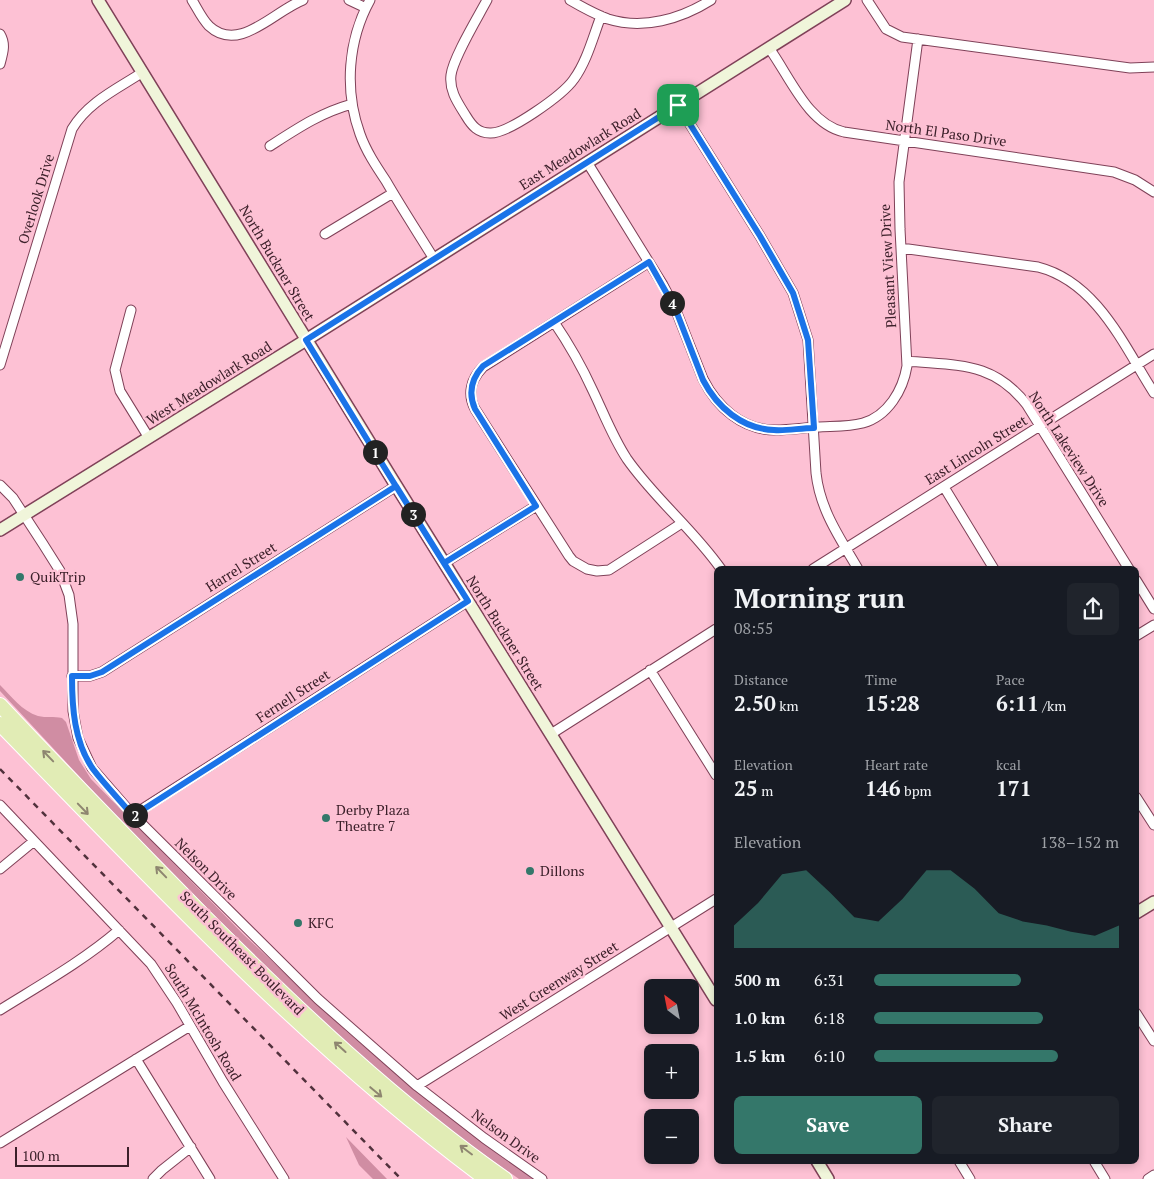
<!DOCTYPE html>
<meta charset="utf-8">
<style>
:root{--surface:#171b24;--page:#20242c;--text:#f1f3f6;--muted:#9ea1a6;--accent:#34776a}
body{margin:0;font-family:"PT Serif",serif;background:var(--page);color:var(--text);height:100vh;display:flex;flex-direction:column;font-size:19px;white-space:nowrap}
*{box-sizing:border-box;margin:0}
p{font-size:16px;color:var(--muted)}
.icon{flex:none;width:28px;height:28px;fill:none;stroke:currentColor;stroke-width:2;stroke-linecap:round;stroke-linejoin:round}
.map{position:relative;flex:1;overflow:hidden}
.drawer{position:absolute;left:714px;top:566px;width:425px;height:598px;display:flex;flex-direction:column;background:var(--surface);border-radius:8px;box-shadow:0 2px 8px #0003}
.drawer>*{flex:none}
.needle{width:32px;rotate:328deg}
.buttons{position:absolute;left:644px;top:979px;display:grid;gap:10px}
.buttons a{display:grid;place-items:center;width:55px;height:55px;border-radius:8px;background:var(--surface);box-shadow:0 2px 8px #0003;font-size:25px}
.scale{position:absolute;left:15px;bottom:12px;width:114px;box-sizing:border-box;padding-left:5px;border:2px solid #3c202a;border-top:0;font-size:14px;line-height:18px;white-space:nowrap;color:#3c202a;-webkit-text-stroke:4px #fdc1d4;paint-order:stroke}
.pin{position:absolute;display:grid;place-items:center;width:42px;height:42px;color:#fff;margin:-21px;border-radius:10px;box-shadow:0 2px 8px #0006}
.km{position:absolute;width:25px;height:25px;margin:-12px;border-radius:50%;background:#222;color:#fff;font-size:14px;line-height:25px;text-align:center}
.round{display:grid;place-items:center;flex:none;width:52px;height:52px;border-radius:8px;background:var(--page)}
.summary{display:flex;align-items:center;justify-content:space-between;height:85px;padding:0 20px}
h1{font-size:28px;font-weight:800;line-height:38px}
.metrics{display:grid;grid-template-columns:repeat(3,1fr);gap:8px;height:85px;padding:5px 20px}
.metrics div{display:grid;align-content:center}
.metrics b{font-size:21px;font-weight:800}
.metrics small{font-size:14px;font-weight:400}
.metrics p{font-size:14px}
.chart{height:140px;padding:10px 20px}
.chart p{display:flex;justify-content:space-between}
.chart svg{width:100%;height:90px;margin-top:5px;fill:var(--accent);opacity:.7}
.button{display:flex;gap:10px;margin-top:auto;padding:10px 20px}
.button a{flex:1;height:58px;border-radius:8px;background:var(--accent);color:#fff;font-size:20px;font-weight:800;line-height:58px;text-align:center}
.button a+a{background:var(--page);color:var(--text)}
ul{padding:0 20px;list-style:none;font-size:16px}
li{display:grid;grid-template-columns:80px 60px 1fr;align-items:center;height:38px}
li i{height:12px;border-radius:6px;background:var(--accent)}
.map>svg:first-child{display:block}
</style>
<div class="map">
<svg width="1154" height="1179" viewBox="0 0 1154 1179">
<rect width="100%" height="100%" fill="#fdc1d4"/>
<!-- green -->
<path fill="#d08da3" d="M0,685C11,696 22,711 38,716C46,718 54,716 62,718L66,722L79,760L91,779L243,934L346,1031L422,1096L534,1179H519L479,1151L396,1088L317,1019L116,816L0,691Z
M346,1137L387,1179H373L359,1165Z"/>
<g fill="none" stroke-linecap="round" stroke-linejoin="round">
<!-- street casing -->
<g stroke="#7f4158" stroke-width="11">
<path id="street" d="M192,0C197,8 202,19 209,26C239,54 274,11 303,0
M349,0L366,8
M370,0C348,40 344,90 360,134C366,151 376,166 386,181C401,207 418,233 434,259
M487,0C478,17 453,58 451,75C449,91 458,103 466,116C472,126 478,133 490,133C508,134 563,95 574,79C587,61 593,37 601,16
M570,0C582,7 595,14 608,19C643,30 681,19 711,0
M867,0L886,29L902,37L1130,68L1154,67
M0,34C6,44 3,53 0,64
M769,48C790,77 808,124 844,132L1114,172L1135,180L1154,192
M678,105L760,236L793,293L808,340L816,473C820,510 840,538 858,569
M270,146C298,128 320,113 352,104
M587,162L663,285L675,308L703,379C717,407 742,430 775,430C788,430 803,428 817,427C832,426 848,427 863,423C888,416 903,390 907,366L900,229L899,182L918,39
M325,234L393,193
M901,248L1038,267C1097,282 1124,346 1154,393
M649,262L483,367C471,379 467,394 475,409L569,556L573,561L587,569L597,571L609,570L682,523
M131,310L115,370L120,391L149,438
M554,322C569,344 582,367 593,391C604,414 613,438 627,459C655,499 693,529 721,569
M907,361C958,366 993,361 1027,405L1129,569
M0,365L72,129C88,102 117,89 143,72
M0,485L13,498L43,544L60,571L69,595L73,624V711L78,738L92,768L133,815L318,999L417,1086L484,1138L542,1179
M944,487L994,569
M444,563L536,506
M813,569L1154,354
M1136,580L1154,609
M1136,636L1154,625
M650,670L716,775
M72,676H90L102,672L396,486
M551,734L716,629
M1136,797L1154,825
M0,805L151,964L177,1003L223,1082L284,1179
M133,815L468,601
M0,869L34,841
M0,1010C40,985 83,961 119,930
M1136,1013L1154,1041
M136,1059L210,1179
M417,1086L716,899
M0,1143L190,1026
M959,1161L970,1179
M1094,1161L1105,1179
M153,1179L162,1170L191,1147
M1148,1179L1154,1175"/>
</g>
<!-- secondary casing -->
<g stroke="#7f4158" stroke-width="14">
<path id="secondary" d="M98,0L392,479L716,1000
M0,530L306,340L845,0
M1136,913L1154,902
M817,1161L828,1179"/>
</g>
<!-- primary casing -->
<g stroke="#fff" stroke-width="16">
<path id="primary" d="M0,705C67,776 135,846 203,915C297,1009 396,1103 505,1179
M0,724C155,883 307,1046 486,1179"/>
</g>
<!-- street -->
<use href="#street" stroke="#fff" stroke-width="9"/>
<!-- secondary -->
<use href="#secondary" stroke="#f0f5da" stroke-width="11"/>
<!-- primary -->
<use href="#primary" stroke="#e1ecb5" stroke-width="14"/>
<!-- rail -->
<path stroke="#51313c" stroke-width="2.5" stroke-dasharray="6 6" stroke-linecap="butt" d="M0,769L401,1179"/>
</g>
<!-- one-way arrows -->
<defs><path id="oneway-shaft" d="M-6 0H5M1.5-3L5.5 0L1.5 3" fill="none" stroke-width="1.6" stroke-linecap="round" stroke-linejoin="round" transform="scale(1.25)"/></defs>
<g stroke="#8e8670">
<use href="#oneway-shaft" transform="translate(48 756) rotate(-134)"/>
<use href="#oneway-shaft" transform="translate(83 809) rotate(46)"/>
<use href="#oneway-shaft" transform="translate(161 872) rotate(-134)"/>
<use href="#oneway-shaft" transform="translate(340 1047) rotate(-138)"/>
<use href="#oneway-shaft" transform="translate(376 1092) rotate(40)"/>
<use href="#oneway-shaft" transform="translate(466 1150) rotate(-143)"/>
</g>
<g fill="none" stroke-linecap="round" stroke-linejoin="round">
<!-- route casing -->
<g stroke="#fff" stroke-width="10">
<path id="route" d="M678,105L306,340C360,428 413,515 468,601L133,816C120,800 105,785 93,769C74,742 72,707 72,676H90L102,672L396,486L444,563L536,506L475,409C468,393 471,379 483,366L649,262L675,308L703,380C717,407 742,429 774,430C787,431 800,428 814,428L808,340L793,293L760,236L678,105"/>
</g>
<!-- route -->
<use href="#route" stroke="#1a73e8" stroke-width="6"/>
</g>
<!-- markers -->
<g fill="#34776a" stroke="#fdc1d4" stroke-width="2">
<circle cx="20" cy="577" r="5"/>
<circle cx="326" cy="818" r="5"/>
<circle cx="530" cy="871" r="5"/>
<circle cx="298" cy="923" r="5"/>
</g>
<g text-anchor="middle" stroke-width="5" stroke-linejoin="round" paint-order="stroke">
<!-- street labels -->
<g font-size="14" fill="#3c202a" stroke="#fdc1d4">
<text transform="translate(946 133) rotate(8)" y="5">North El Paso Drive</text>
<text transform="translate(580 149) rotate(-32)" y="5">East Meadowlark Road</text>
<text transform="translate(36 199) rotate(-73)" y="5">Overlook Drive</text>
<text transform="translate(277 263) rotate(59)" y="5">North Buckner Street</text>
<text transform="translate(888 266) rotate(-93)" y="5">Pleasant View Drive</text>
<text transform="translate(209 383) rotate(-32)" y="5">West Meadowlark Road</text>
<text transform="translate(1069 449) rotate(57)" y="5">North Lakeview Drive</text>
<text transform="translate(976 450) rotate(-32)" y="5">East Lincoln Street</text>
<text transform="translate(241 567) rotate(-32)" y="5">Harrel Street</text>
<text transform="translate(505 633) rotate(58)" y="5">North Buckner Street</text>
<text transform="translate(293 696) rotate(-33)" y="5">Fernell Street</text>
<text transform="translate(206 869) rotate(45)" y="5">Nelson Drive</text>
<text transform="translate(242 953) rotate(45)" y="5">South Southeast Boulevard</text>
<text transform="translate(559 981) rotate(-32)" y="5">West Greenway Street</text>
<text transform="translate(203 1022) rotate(59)" y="5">South McIntosh Road</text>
<text transform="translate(506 1136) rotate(36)" y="5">Nelson Drive</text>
</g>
<!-- poi labels -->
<g font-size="14" fill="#3c202a" stroke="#fdc1d4" text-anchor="start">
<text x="30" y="582">QuikTrip</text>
<text x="336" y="815">Derby Plaza<tspan x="336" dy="16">Theatre 7</tspan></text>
<text x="540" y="876">Dillons</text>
<text x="308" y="928">KFC</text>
</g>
</g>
</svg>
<div class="buttons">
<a><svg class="needle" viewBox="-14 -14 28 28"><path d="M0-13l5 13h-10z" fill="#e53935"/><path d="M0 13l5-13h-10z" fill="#9ea1a6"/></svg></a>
<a>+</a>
<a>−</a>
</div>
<div class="scale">100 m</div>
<div class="pin" style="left:678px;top:105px;background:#1e9e55"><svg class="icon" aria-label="arrive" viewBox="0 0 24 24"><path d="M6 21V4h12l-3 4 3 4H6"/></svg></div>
<b class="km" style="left:375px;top:452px">1</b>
<b class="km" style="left:135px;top:815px">2</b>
<b class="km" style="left:413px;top:514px">3</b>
<b class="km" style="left:672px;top:303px">4</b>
<section class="drawer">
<div class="summary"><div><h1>Morning run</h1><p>08:55</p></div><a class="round"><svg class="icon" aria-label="share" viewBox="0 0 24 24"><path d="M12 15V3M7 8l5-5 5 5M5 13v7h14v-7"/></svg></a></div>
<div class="metrics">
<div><p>Distance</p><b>2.50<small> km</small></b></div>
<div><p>Time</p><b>15:28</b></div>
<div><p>Pace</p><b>6:11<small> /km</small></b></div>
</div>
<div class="metrics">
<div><p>Elevation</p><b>25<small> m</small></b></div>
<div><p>Heart rate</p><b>146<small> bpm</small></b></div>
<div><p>kcal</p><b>171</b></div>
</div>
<div class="chart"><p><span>Elevation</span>138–152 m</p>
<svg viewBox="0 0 160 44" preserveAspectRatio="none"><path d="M0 44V33L10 22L20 8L30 6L40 17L50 29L60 31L70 20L80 6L90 6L100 15L110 27L120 31L130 33L140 36L150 38L160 33V44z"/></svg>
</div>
<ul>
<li><b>500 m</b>6:31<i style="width:60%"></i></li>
<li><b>1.0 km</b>6:18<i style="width:69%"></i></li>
<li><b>1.5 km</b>6:10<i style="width:75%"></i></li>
</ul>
<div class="button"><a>Save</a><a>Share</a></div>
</section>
</div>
